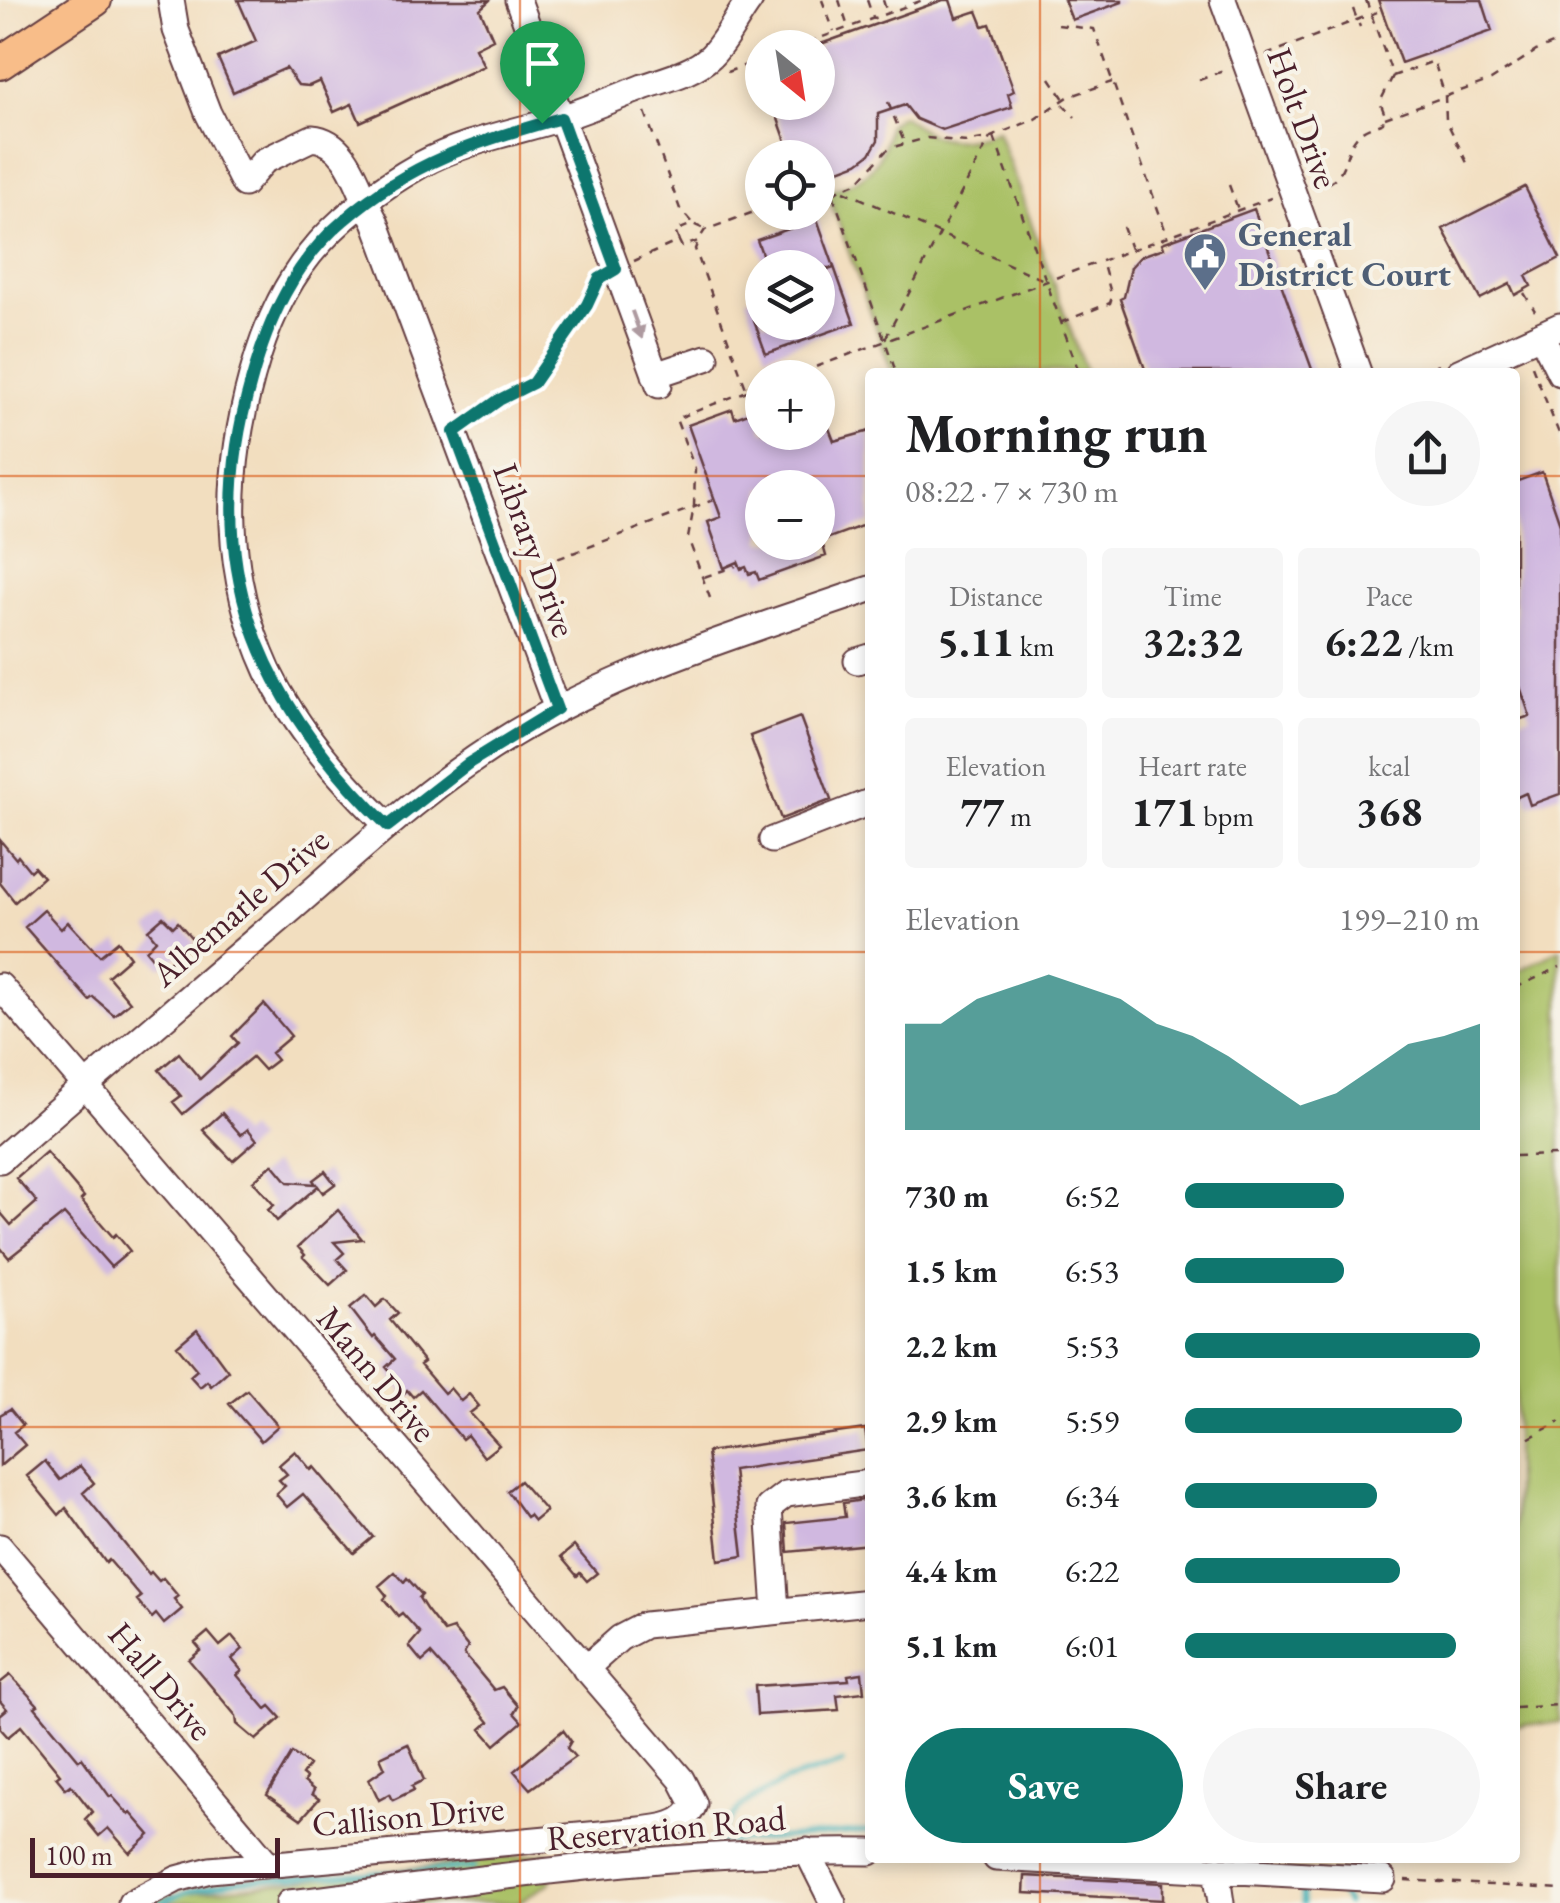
<!DOCTYPE html>
<meta charset="utf-8">
<style>
:root{--surface:#fff;--page:#f6f6f6;--text:#202124;--muted:#757577;--accent:#0f766e}
body{margin:0;font-family:"EB Garamond",serif;background:var(--page);color:var(--text);height:100vh;display:flex;flex-direction:column;font-size:38px;white-space:nowrap}
*{box-sizing:border-box;margin:0}
p{font-size:32px;color:var(--muted)}
.icon{flex:none;width:55px;height:55px;fill:none;stroke:currentColor;stroke-width:2;stroke-linecap:round;stroke-linejoin:round}
.map{position:relative;flex:1;overflow:hidden}
.drawer{position:absolute;left:865px;top:368px;width:655px;height:1495px;display:flex;flex-direction:column;background:var(--surface);border-radius:10px;box-shadow:0 5px 15px #0003}
.drawer>*{flex:none}
.needle{width:65px;rotate:150deg}
.tools{position:absolute;left:745px;top:30px;display:grid;gap:20px}
.tools a{display:grid;place-items:center;width:90px;height:90px;border-radius:50%;background:var(--surface);box-shadow:0 5px 15px #0003;font-size:50px}
.scale{position:absolute;left:30px;bottom:25px;width:250px;box-sizing:border-box;padding-left:10px;border:5px solid #4a1f2b;border-top:0;font-size:28px;line-height:35px;white-space:nowrap;color:#4a1f2b;-webkit-text-stroke:8px #f7f3e8;paint-order:stroke}
.pin{position:absolute;display:grid;place-items:center;width:85px;height:85px;color:#fff;margin:-102px -42px;border-radius:50% 50% 50% 0;rotate:-45deg;box-shadow:0 0 10px #0007}
.pin .icon{rotate:45deg}
.round{display:grid;place-items:center;flex:none;width:105px;height:105px;border-radius:52px;background:var(--page)}
.head{display:flex;align-items:center;justify-content:space-between;height:170px;padding:0 40px}
h1{font-size:55px;font-weight:700;line-height:75px}
.figures{display:grid;grid-template-columns:repeat(3,1fr);gap:15px;height:170px;padding:10px 40px}
.figures div{display:grid;align-content:center;border-radius:10px;background:var(--page);text-align:center}
.figures b{font-size:42px;font-weight:700}
.figures small{font-size:28px;font-weight:400}
.figures p{font-size:28px}
.chart{height:280px;padding:20px 40px}
.chart p{display:flex;justify-content:space-between}
.chart svg{width:100%;height:180px;margin-top:10px;fill:var(--accent);opacity:.7}
.cta{display:flex;gap:20px;margin-top:auto;padding:20px 40px}
.cta a{flex:1;height:115px;border-radius:60px;background:var(--accent);color:#fff;font-size:40px;font-weight:700;line-height:115px;text-align:center}
.cta a+a{background:var(--page);color:var(--text)}
ul{padding:0 40px;list-style:none;font-size:32px}
li{display:grid;grid-template-columns:160px 120px 1fr;align-items:center;height:75px}
li i{height:25px;border-radius:12px;background:var(--accent)}
.map>svg:first-child{display:block}
</style>
<div class="map">
<svg width="1560" height="1903" viewBox="0 0 1560 1903">
<rect width="100%" height="100%" fill="#f7f3e8"/>
<filter id="ink" filterUnits="userSpaceOnUse"><feTurbulence type="fractalNoise" baseFrequency=".01" numOctaves="2"/><feDisplacementMap in="SourceGraphic" scale="20" xChannelSelector="R" yChannelSelector="G"/><feConvolveMatrix kernelMatrix="1 2 1 2 8 2 1 2 1" color-interpolation-filters="sRGB"/></filter>
<filter id="wash" filterUnits="userSpaceOnUse"><feTurbulence type="fractalNoise" baseFrequency=".0048" numOctaves="4" result="noise"/><feDisplacementMap in="SourceGraphic" scale="40" xChannelSelector="R" yChannelSelector="G"/><feGaussianBlur stdDeviation="2.25" result="paint"/><feColorMatrix in="noise" values="0 0 0 0 0 0 0 0 0 0 0 0 0 0 0 0 0 1.4 0 .05"/><feComposite in="paint" operator="in"/></filter>
<g filter="url(#wash)">
<rect width="100%" height="100%" fill="#f2debf"/>
<!-- green -->
<path fill="#aac166" stroke="#7a7048" stroke-width="2.5" d="M901,115C911,121 920,130 930,134C952,144 976,139 997,130L1086,372H892L827,191C867,182 883,164 888,125Z
M1560,949V1722L1515,1726V973Z
M548,1853L551,1882L518,1903H151L160,1896Z"/>
<g fill="none" stroke-linecap="round" stroke-linejoin="round">
<!-- stream -->
<path stroke="#3fb0b7" stroke-width="5" d="M719,1843L870,1831
M713,1844L741,1806L785,1781L843,1763
M1304,1862L1338,1860V1858
M1336,1887L1347,1903
M1303,1888V1903
M160,1903L185,1892L240,1880L474,1868"/>
</g>
<g id="blocks">
<!-- building -->
<path fill="#d0b8e0" d="M238,0H490L480,9L493,39L475,48L484,66L360,122L352,104L334,112L320,81L309,86L298,85L286,68L233,92L218,58L256,41Z
M943,0H950L956,18L977,11L983,26L990,24L1014,91L1008,94L1012,107L942,130L916,119L905,105L878,114V140L870,154L858,163L818,178V158H792L772,102H818V45Z
M1064,0H1122V2L1072,20Z
M1378,0H1482L1492,31L1401,63Z
M1525,187L1560,258L1526,276L1531,286L1515,295L1510,284L1480,299L1443,229Z
M1254,209L1313,372H1146L1120,299L1124,297L1131,267L1141,256L1164,248L1162,243Z
M817,219L854,323L766,354L746,299L762,293V322H818V273L834,268H767L757,240Z
M818,400L834,441L870,431V523L818,542V488H762V542H822L826,556L759,580L756,572L749,574L746,567L741,569L738,562L724,568L708,522L721,517L688,425L732,409L735,418L762,408V432H818Z
M1542,472L1560,524V794L1530,805L1526,793L1515,798V721L1530,716L1515,672V482Z
M800,717L831,800L781,819L750,736Z
M0,840L16,859L18,856L30,871L34,867L43,877L15,902L0,883Z
M44,910L61,929L68,922L100,956L118,941L130,957L108,976L130,1002L114,1015L93,997L89,1000L25,927Z
M163,917L173,927L178,922L195,942L161,968L146,950L156,940L148,930Z
M264,1004L291,1036L271,1053L277,1060L264,1070L252,1057L183,1114L173,1102L181,1096L159,1070L179,1053L200,1079L238,1043L232,1036Z
M222,1113L241,1135L248,1129L257,1140L233,1161L203,1130Z
M46,1152L84,1197L81,1200L113,1237L116,1234L130,1251L111,1267L64,1214L9,1258L0,1247V1212L11,1225L37,1202L16,1178Z
M273,1164L288,1182L316,1184L313,1180L325,1171L335,1184L323,1193L318,1186L277,1221L268,1210L274,1205L253,1181Z
M338,1210L362,1239L334,1242L344,1253L337,1259L347,1270L330,1285L303,1257L305,1255L298,1247Z
M366,1295L376,1307L385,1299L398,1313L390,1320L424,1362L420,1365L444,1393L450,1388L461,1401L469,1394L479,1406L470,1413L499,1445L484,1457L467,1435L462,1439L421,1390L413,1397L407,1390L404,1393L390,1375L392,1374L386,1367L395,1359L375,1336L373,1338L350,1308Z
M197,1329L228,1371L211,1386L207,1381L200,1387L190,1376L197,1370L177,1346Z
M247,1390L278,1426L261,1441L229,1404Z
M10,1409L23,1425L14,1432L25,1445L0,1466V1415Z
M865,1429L868,1450L733,1470L743,1556L719,1560L707,1452Z
M295,1451L311,1470L314,1467L373,1537L354,1553L303,1494L287,1507L276,1494L285,1486L279,1480L287,1474L279,1465Z
M45,1461L60,1480L80,1466L94,1483L83,1493L149,1574L151,1572L159,1581L163,1578L178,1596L174,1599L182,1609L164,1624L156,1614L152,1618L137,1600L141,1597L109,1560L106,1563L66,1508L59,1515L27,1476Z
M520,1481L546,1511L534,1521L529,1515L526,1517L507,1491Z
M870,1499V1544L788,1552L786,1523L845,1517L843,1503Z
M574,1546L597,1573L587,1581L580,1573L577,1576L561,1557Z
M395,1572L404,1582L407,1578L422,1595L419,1598L426,1609L444,1632L453,1629L468,1647L464,1654L494,1690L502,1687L518,1706L514,1713L522,1722L495,1745L481,1729L489,1722L453,1679L431,1654L422,1662L409,1646L420,1633L402,1613L398,1616L384,1599L387,1596L379,1586Z
M208,1632L220,1646L232,1636L243,1649L232,1659L242,1671L237,1675L266,1709L270,1706L281,1718L256,1740L237,1724L236,1716L189,1660L201,1650L195,1643Z
M862,1673L864,1692L837,1695L839,1710L757,1715L755,1686L849,1680L848,1675Z
M10,1675L38,1705L35,1707L79,1760L82,1758L110,1797L112,1796L129,1815L131,1813L150,1835L130,1853L108,1828L99,1836L85,1819L92,1812L71,1785L66,1789L56,1777L60,1774L21,1726L8,1737L0,1728V1715L7,1709L0,1701V1683Z
M563,1730L571,1741L567,1748L575,1757L530,1789L514,1771Z
M408,1744L424,1780L412,1786L414,1790L393,1800L390,1794L379,1800L369,1779L385,1768L380,1757Z
M292,1753L309,1765L302,1775L306,1778L304,1782L314,1790L312,1794L319,1799L301,1819L267,1795Z
M1025,1876L1163,1883V1900L1024,1893Z"/>
</g>
</g>
<g filter="url(#ink)">
<use href="#blocks" fill-opacity="0" stroke="#633c41" stroke-width="2.5"/>
<g fill="none" stroke-linecap="round" stroke-linejoin="round">
<!-- minor casing -->
<g stroke="#633c41" stroke-width="29">
<path id="minor" d="M171,0L176,30L208,113L244,184L264,161L312,138C350,141 359,193 375,221L557,709
M518,0L659,385
M1223,0L1358,372
M1542,337L1560,373
M1459,372L1560,326
M655,375L706,358
M857,661L870,657
M388,826C342,781 296,730 268,671C224,574 224,478 252,376C264,332 281,290 310,254C340,217 381,187 422,164C464,141 512,133 558,119C587,110 615,98 643,87C666,79 693,73 711,56C727,40 736,18 750,0
M772,840L870,802
M0,986L681,1779L694,1804C684,1831 647,1828 622,1832L210,1870L177,1879L131,1903
M0,1160C95,1077 191,995 287,913C360,850 430,784 513,734C622,668 749,631 870,589
M0,1547L267,1863
M776,1611L769,1507L786,1494L870,1483
M585,1669L620,1638L645,1625L870,1602
M807,1851L833,1903
M996,1858L1383,1879
M1216,1869L1221,1903
M289,1903C482,1880 675,1849 870,1852"/>
</g>
<!-- major casing -->
<g stroke="#633c41" stroke-width="36">
<path id="major" d="M0,63L95,0"/>
</g>
<!-- path -->
<path stroke="#633c41" stroke-width="2.5" stroke-dasharray="8 8" stroke-linecap="butt" d="M822,0L834,31
M839,0L848,27
M867,0L873,17
M883,0L887,13
M1366,0L1393,76L1434,61L1445,96L1446,120L1469,167
M1353,9L1360,27
M1058,25L1094,29L1167,235
M793,48L923,0
M1266,55L1377,12
M727,72L762,59
M1050,78L1064,99
M1199,80L1226,70
M888,102L904,142
M1063,104L1075,117
M645,112L680,209L693,224
M1385,118L1491,80L1536,51L1560,41
M994,137L1079,372
M1229,185L1238,209
M1313,188C1353,180 1339,153 1360,133C1365,128 1376,125 1383,122L1385,115L1380,102L1393,76
M844,191L1046,281
M833,195L896,372
M818,199L858,182L886,151L897,146L927,138L967,142L991,137L1035,119L1068,97L1112,82
M1123,227L1131,249
M679,241L675,231L693,224L704,229
M697,244L695,249L747,391L762,386
M634,261L679,241L682,247L698,241L705,230L762,209
M1524,293L1535,311
M1062,322L1110,303L1112,297L1102,261
M885,339L990,138
M1532,366L1560,436
M1416,372L1440,365
M786,378L1271,198
M473,421L499,401L533,383L587,305L598,282
M528,570L713,500
M704,577L736,566
M710,598L688,538L694,507L695,469L676,419L747,391
M1515,988L1560,967
M1515,1156L1560,1155
M1515,1446L1560,1421
M1515,1708L1560,1705
M1405,1880L1560,1889"/>
<!-- minor -->
<use href="#minor" stroke="#fff" stroke-width="25"/>
<!-- major -->
<use href="#major" stroke="#f8bd89" stroke-width="32"/>
</g>
<!-- one-way arrows -->
<defs><path id="oneway-solid" d="M-6-.8H1V-3.2L6.5 0L1 3.2V.8H-6Z" transform="scale(2.5)"/></defs>
<use fill="#ae9aa0" href="#oneway-solid" transform="translate(637 325) rotate(70)"/>
</g>
<g fill="none" stroke-linecap="round" stroke-linejoin="round" filter="url(#ink)">
<!-- route casing -->
<g stroke="#fff" stroke-width="20">
<path id="route" d="M561,118L616,269L599,279L587,305L533,383L499,400L454,432L557,709L469,763L388,826C257,699 199,563 251,382C268,320 294,262 344,220C410,162 478,141 561,118Z"/>
</g>
<!-- route -->
<use href="#route" stroke="#0f766e" stroke-width="12"/>
</g>
<!-- grid -->
<path fill="none" stroke="#d8530f" stroke-width="2.5" stroke-opacity="0.55" d="M520,0V1903M1040,0V372M0,476H870M1515,476H1560M0,952H870M1515,952H1560M0,1427H870M1515,1427H1560M1040,1858V1903"/>
<!-- icons -->
<defs>
<g id="civic-pin" transform="scale(2.25)"><path d="M0 17L-7.5 6A9.5 9.5 0 1 1 7.5 6Z" fill="#5c6f8a" stroke="#f7f3e8"/><path d="M-.6-6.5H3V-4.5H.6V-3L4-1V1h2V6H-6V1h2V-1L-.6-3ZM-1.2 2.5V6h2.4V2.5Z" fill="#fff"/></g>
</defs>
<g fill-rule="evenodd">
<use href="#civic-pin" x="1205" y="254"/>
</g>
<g text-anchor="middle" stroke-width="8" stroke-linejoin="round" paint-order="stroke">
<!-- street labels -->
<g font-size="35" fill="#4a1f2b" stroke="#f7f3e8">
<text transform="translate(1303 118) rotate(70)" y="12">Holt Drive</text>
<text transform="translate(535 550) rotate(70)" y="12">Library Drive</text>
<text transform="translate(240 907) rotate(-41)" y="12">Albemarle Drive</text>
<text transform="translate(377 1374) rotate(50)" y="12">Mann Drive</text>
<text transform="translate(161 1681) rotate(50)" y="12">Hall Drive</text>
<text transform="translate(408 1816) rotate(-5)" y="12">Callison Drive</text>
<text transform="translate(666 1828) rotate(-5)" y="12">Reservation Road</text>
</g>
<!-- service labels -->
<g font-size="35" font-weight="bold" fill="#4e5e75" stroke="#f7f3e8" text-anchor="start">
<text x="1238" y="246">General<tspan x="1238" dy="40">District Court</tspan></text>
</g>
</g>
</svg>
<div class="tools">
<a><svg class="needle" viewBox="-14 -14 28 28"><path d="M0-13l5 13h-10z" fill="#e53935"/><path d="M0 13l5-13h-10z" fill="#757577"/></svg></a>
<a><svg class="icon" aria-label="locate" viewBox="0 0 24 24"><circle cx="12" cy="12" r="6"/><path d="M12 2v4M12 18v4M2 12h4M18 12h4"/></svg></a>
<a><svg class="icon" aria-label="layers" viewBox="0 0 24 24"><path d="M12 4l9 5-9 5-9-5zM3 14l9 5 9-5"/></svg></a>
<a>+</a>
<a>−</a>
</div>
<div class="scale">100 m</div>
<div class="pin" style="left:542px;top:123px;background:#1e9e55"><svg class="icon" aria-label="arrive" viewBox="0 0 24 24"><path d="M6 21V4h12l-3 4 3 4H6"/></svg></div>
<section class="drawer">
<div class="head"><div><h1>Morning run</h1><p>08:22 · 7 × 730 m</p></div><a class="round"><svg class="icon" aria-label="share" viewBox="0 0 24 24"><path d="M12 15V3M7 8l5-5 5 5M5 13v7h14v-7"/></svg></a></div>
<div class="figures">
<div><p>Distance</p><b>5.11<small> km</small></b></div>
<div><p>Time</p><b>32:32</b></div>
<div><p>Pace</p><b>6:22<small> /km</small></b></div>
</div>
<div class="figures">
<div><p>Elevation</p><b>77<small> m</small></b></div>
<div><p>Heart rate</p><b>171<small> bpm</small></b></div>
<div><p>kcal</p><b>368</b></div>
</div>
<div class="chart"><p><span>Elevation</span>199–210 m</p>
<svg viewBox="0 0 160 44" preserveAspectRatio="none"><path d="M0 44V18L10 18L20 12L30 9L40 6L50 9L60 12L70 18L80 21L90 26L100 32L110 38L120 35L130 29L140 23L150 21L160 18V44z"/></svg>
</div>
<ul>
<li><b>730 m</b>6:52<i style="width:54%"></i></li>
<li><b>1.5 km</b>6:53<i style="width:54%"></i></li>
<li><b>2.2 km</b>5:53<i style="width:100%"></i></li>
<li><b>2.9 km</b>5:59<i style="width:94%"></i></li>
<li><b>3.6 km</b>6:34<i style="width:65%"></i></li>
<li><b>4.4 km</b>6:22<i style="width:73%"></i></li>
<li><b>5.1 km</b>6:01<i style="width:92%"></i></li>
</ul>
<div class="cta"><a>Save</a><a>Share</a></div>
</section>
</div>
